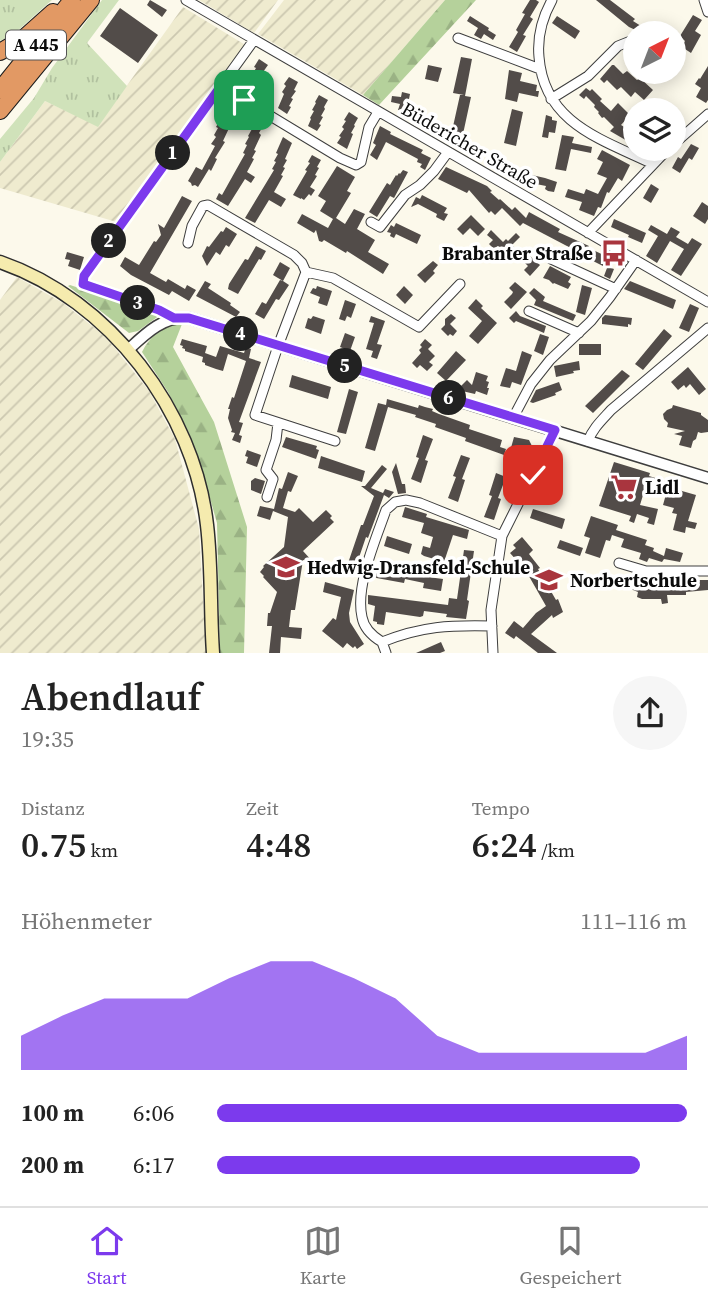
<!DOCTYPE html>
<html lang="de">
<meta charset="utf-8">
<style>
:root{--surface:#fff;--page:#f6f6f6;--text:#222;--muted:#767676;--line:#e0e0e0;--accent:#7c3aed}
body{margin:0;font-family:"Source Serif 4",serif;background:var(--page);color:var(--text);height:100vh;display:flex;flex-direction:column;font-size:26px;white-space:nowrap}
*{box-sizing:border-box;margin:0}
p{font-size:23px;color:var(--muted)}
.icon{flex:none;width:38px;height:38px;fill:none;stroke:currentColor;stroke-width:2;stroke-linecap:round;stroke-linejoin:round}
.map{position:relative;height:653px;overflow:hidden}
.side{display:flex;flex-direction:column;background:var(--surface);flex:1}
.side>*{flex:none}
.needle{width:46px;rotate:42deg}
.buttons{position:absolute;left:623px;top:21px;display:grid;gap:14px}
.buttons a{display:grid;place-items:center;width:63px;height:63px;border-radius:50%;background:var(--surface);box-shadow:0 4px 18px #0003;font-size:35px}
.pin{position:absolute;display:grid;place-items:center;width:60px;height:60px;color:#fff;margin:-30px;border-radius:14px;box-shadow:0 4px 10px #0006}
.km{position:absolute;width:35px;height:35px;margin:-18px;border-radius:50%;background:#222;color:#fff;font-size:19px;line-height:35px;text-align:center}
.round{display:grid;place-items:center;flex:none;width:74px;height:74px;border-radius:37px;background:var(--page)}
.overview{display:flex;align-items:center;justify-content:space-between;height:119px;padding:0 21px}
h1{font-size:38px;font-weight:600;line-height:52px}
.stats{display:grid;grid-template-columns:repeat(3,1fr);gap:10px;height:119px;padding:7px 21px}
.stats div{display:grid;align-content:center}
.stats b{font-size:35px;font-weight:600}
.stats small{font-size:19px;font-weight:400}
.stats p{font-size:19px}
.chart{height:196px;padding:14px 21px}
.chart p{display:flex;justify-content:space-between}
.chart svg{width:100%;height:126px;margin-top:7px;fill:var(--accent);opacity:.7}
ul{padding:0 21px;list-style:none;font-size:23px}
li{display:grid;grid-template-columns:112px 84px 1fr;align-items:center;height:52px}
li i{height:18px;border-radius:9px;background:var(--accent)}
.dock{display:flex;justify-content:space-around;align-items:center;height:98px;border-top:2px solid var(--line);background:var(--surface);font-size:19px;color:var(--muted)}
.dock a{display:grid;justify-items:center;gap:4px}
.dock .current{color:var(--accent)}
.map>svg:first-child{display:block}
</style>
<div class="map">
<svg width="708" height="653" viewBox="0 0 708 653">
<defs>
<pattern id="farmland-furrows" width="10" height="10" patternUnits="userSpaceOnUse" patternTransform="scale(1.75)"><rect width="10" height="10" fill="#efebcf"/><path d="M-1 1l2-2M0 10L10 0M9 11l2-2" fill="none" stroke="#ccc8b0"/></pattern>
<pattern id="grass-tufts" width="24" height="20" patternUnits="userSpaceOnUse" patternTransform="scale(1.75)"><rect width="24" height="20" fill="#d0e2ba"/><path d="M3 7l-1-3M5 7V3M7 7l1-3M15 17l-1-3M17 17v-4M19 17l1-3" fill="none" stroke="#b1c19f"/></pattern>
<pattern id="forest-firs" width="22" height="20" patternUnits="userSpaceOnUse" patternTransform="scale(1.75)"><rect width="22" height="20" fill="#b5d19b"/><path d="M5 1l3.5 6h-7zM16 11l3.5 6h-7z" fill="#9ab284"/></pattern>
</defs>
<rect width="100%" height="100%" fill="#fcf9eb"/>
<!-- farmland -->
<path fill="url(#farmland-furrows)" d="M199,0H278L254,33Z
M284,0H445L363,95L258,34Z
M183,7L247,46L120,223L0,188V162L45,101L98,126Z
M17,277L63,303L106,337L149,391L175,439L199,529L206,653H0V300Z"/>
<!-- grass -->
<path fill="url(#grass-tufts)" d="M0,0H52L15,33L0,41Z
M102,0H119L87,43L127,86L98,127L45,101L0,162V139L34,98L52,68Z"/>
<!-- forest -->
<path fill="url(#forest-firs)" d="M445,0H476L379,105L363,95Z
M70,285L160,315L138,331L129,333L68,286Z
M178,321L182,324L173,347L214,422L247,527L244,653H220L217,523L204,477L189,433L168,392L142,352C150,336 161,328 178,321Z"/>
<!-- building -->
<path fill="#524c49" d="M150,0L167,10L162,17L147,5Z
M530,0H536L539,2L530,17L533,19L523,35L526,36L517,52L509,47L518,32L516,30L525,14L522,13Z
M596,0H610L635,19L633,21L652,33H642L629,27Z
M120,8L158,35L138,63L100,36Z
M693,15L702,20L695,31L701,35L691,53L682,47L685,41L680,36Z
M470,16L489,28L488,30L496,35L493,40L484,34L481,39L474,35L478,28L467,21Z
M557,16L580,31L575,39L552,23Z
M461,57L472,59L465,96L471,97L463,134L452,131L460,95H464L453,93Z
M259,59L268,65L263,72L266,73L259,88L261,90L256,97L247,92L251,84L250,83L254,76L252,75L256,68L254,67Z
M428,65L442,68L438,82L425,79Z
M612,65H614L623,74L627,71L637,80L640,78L653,90L644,100L635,92L631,97L621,87L617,90L607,80L604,83L600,79Z
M708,66V100L706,103L696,97L701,88L695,84L699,78L700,79Z
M509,70L522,73L520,81L537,85L536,91H539L538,97L519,93L517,102L505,99Z
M289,77L298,82L294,90L296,91L291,98L293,99L289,106L291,107L287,114L278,108L284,94L282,92L286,86L284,84Z
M586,88L590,91L592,89L602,99L600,101L611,111L618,103L630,115L621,125L634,133L629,142L610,131L614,127L604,117L602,118L598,113L599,112L594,107L595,105L586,96L584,99L579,95Z
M402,92L410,94L408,104H411L410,108L421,110L419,119L408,116L409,112L398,110L400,104L391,102L392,96L401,97Z
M319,95L328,100L324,107L325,109L321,116L323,117L319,124L321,125L317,131L308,126L311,119L310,118L314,111L312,110L316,103L315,102Z
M225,104L234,109L230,116L232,117L228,124L230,126L223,141L225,142L215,158L217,159L211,171L209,169L198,187L195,185L192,186L191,183L188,181L196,167L202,170L215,146L211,144L216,137L214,135L218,128L216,127L220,120L218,119Z
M512,109L523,112L516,146L504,143Z
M349,112L358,118L354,125L355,126L351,133L353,134L347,149L337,143L341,137L339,136L344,129L342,127L346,121L344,120Z
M546,115L552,117V120L557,121L555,133L549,132L548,138L542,137Z
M254,121L263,126L259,133L261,135L254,150L256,151L252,158L254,159L247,172L255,177L251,183L245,179L228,206L216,199L219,193L222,195L241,161L245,154L243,153L247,145L245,144L249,137L248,136L252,129L250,128Z
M380,126L391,132L390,134L423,150L421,153L431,158L425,170L420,167L422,164L417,162L418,159L386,142L377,160L370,155L376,145L373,143Z
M562,135L574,137L572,143L592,147L591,153L571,149L566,171L555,169Z
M283,137L292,143L285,159L287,160L283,167L285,168L281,175L283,176L274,192L286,199L281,207L269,200L255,223L245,218L274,170L272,169L276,162L274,161L278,154L276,153Z
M691,144L699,148L692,160L689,158L680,173L672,168L678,157L681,159Z
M602,150L630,165L622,181L618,178L609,193L607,192L601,208L598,207L594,216L579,210L582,202L565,197L568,189L584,194L586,189L598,194L607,178L597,174L603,162L597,159Z
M312,155L321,160L317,167L319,168L315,175L317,176L310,187L315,190L311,196L309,194L304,200L301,198V199L293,195L307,171L305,170L310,163L308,162Z
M337,166L355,177L347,191L351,193L336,218L345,224L354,209L365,214L357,229L375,240L368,252L389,264L383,274L347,251L346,253L324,240L322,242L319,241L316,230L314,233L297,223L302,214L328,228L333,219L320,211L326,201L318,196Z
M446,167L487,186L492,191L490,192L499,200L500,199L512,210L515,207L526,218L529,212L560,229L558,232L589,246L588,248L590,249L586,256L523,223L520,226L502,208L495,215L491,211L489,213L469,190L467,193L438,179Z
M403,170L408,172L394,198L390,196L377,217L369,212L387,183L390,185L396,175L397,176L399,173L400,174Z
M523,173L545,178L557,182L554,192L548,191L545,189L546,186L521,181Z
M651,184L659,189L651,203L643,198Z
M422,195L447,208L444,213L448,214L444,221L436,217L437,214L418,204L411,207L416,197L420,199Z
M182,196L192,201L150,273L166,282L168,279L185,289L187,285L196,290L189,301L172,291L169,295L131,275L120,266L125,257L139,265L154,241L156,242L161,235L158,224L164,228Z
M702,202L708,206V219L705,224L693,216Z
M471,215L485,229L478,236L470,228L463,235L457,229Z
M614,219L646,233L642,243L628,237L629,235L611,227Z
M396,223L421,235L417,244L396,234L394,238L390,236L391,233L387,232L391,225L394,227Z
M651,225L667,234L671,227L680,232L676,237L688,244L692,238L702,244L681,276L671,270L684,249L670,241L657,263L646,256L658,236L648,230Z
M226,227L237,234L229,247L226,245L220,255L216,252L207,266L202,256L207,246L209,247L221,231L223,232Z
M491,230L503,242L506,239L508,241L516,233L520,237L512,245L520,253L516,257L514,254L509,259L498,246L494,249L489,244L493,240L487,235Z
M256,246L266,251L261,260L259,259L238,294L228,289L229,284L245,259L248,260Z
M591,249L612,259L608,267L614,269L610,279L604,276L607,268L589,259Z
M67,252L84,257L80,270L68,266L70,260L65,259Z
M529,255L540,265L530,276L524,270L528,266L523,261Z
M433,261L438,265L433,271L435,273L425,283L417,275Z
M280,262L290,268L283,281L289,285L279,300L276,299L264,319L255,314L262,302L266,304L280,280L283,281L273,275Z
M550,266L571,277L568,282L571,284L568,289L554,283L553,284L549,280L543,278Z
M205,281L211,284L208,288L231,303L230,305L240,312L236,317L196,296Z
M630,281L676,300L673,309L624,289Z
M515,282L527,292L511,309L504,302L512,294L513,292L509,288Z
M582,285L592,288L585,315L576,312Z
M317,286L332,291L327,306L318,303L320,297L310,293L313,288L316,289Z
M404,286L413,295L405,304L396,295Z
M534,288L545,297L543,301L576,315L573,321L534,305L536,300L529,293Z
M476,299L483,306L481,308L497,323L478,344L469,336L482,321L468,308Z
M345,300L356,304L351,318L347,316L345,321L339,319Z
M690,304L699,308L689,332L679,328Z
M516,311L520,316L546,326L544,333L516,321L514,323L509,318Z
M451,314L456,318L450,324L457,331L453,336L450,334L448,336L441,329L445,325V319Z
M605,315L632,318L631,325L628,324V327L602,324V318Z
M313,316L325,320L321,334L305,328L308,318L311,319Z
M371,316L385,321L377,344L382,345L377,359L371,357L373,351L366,349L374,323L369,322Z
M664,329L672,336L643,370L635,364Z
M345,333L355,337L350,351L340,347Z
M540,334L549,337L543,355L534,351Z
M182,339L207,346L205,353L216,357L220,346L244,353L246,347L251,349L249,358L261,362L239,422L243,423L239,435L242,436L240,443L232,440L235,433L231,432L232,430L228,418L230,409H228L232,397L234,398L246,361L228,354L223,371L216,369L205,365V363L202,362L203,357L185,351V349L182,348L183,346L180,345Z
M425,339L432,345L428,349L435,356L429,362L433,365L427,371L420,365L417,368L412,363L421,353L419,350L422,347L420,345Z
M579,344H601V355H579Z
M456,351L466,360L446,381L437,373Z
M522,351L532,355L521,385L512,382L510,388L500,386L506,368L516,371Z
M579,361L580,370L573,371L574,373L556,377L554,366Z
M688,367L706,389L699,395L690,384L686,388L684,385L678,390L671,382Z
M622,370L630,376L593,413L585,406Z
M476,372L488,376L486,381L489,382L487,388H489L487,395L476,391L475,394L462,391L459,388L467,380L472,385Z
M292,375L331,387L328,399L289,387Z
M559,382L562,390L555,393L556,395L533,403L530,402L536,390Z
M349,389L358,392L346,434L337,432Z
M387,399L418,408L419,405L425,407L433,409L432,411L439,414L470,425L469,429L502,440L500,447L506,449L504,455L465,441L466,438L435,427L436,424L415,417L416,415L388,407L375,451L365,448L378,403L386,405Z
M673,405L701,413V415L708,420V432L701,433L698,432L696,439L693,441L691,448L679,445L682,436L674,434L685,431L667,427L668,423L664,419L663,414L667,410L672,408Z
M423,435L433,439L425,460L428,461L421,483L411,479L419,458L416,457Z
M286,437L317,446L316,449L319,450L316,459L282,447Z
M514,437L529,440L532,446L526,460L509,455Z
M247,450L261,455L257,467L246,463L248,457L245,456Z
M461,455L470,458L462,479L465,480L458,502L448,498L456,477L453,476Z
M321,456L365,471L362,482L318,468Z
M614,462L650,473L649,476L665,481L663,487L647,482L640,505L658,509L654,525L647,523L649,518L637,514L634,523L629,521L631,516L599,506Z
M396,463L402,484H405L406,493L398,494L392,472Z
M382,465L387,469L371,488L383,493L385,489L394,492L389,498L384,495L368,538L366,537L353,575L345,572L361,525H363L374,496L361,486H365Z
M288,472L298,476L291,492L288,491L283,508L295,512L299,508L313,522L326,510L332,516L330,518L334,522L303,551L313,562L303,560L295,610H291L289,627L302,628L301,639L281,637L280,653H269L272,626H267L268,613H270L277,592L263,577L264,576L260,572L264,567L263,566L284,547L288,517L273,511L270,520L257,516L260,506L274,509L279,488L282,489Z
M496,473L506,477L498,498L501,499L494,520L484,517L492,496L489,495Z
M255,478L265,481L261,494L251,490V481Z
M668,487L696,495L688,521L697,523L695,529L686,527L685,533L673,530L677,514L672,513L674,508L663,505Z
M405,507L427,514L426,517L469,530L467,539L453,535L444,562L424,556L421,554L423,546L430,548L433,537L421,533L424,523L402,517Z
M533,509L565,519L562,529L530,518Z
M591,516L618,525L616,530L647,540L645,545L654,548L653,551L664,556L666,548L683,553L680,562L664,559L662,562L649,558L647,562L639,559L641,553L621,547L624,539L612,535L610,541L606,540L600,558L585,553L590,538L584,536Z
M387,536L412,544L409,554L384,546Z
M522,537L533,550L529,554L540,568L538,569L556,600L558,599L563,612L553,618L552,615L531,634L557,653H538L516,636L514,639L505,633L514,621L523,628L536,613L546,606L526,571L510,553L516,548L513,545Z
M560,540L583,548L580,556L557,548Z
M464,550L474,551L467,600L469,601L466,619L446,617L447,614L424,611L423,616L420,617L386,612L384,625L377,624V622L373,621L375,606L368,604V595L448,605L449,598L457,599Z
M377,567L404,571V568L429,574L428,577L443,579L441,591L423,588L424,583L405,579L404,583L371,577L373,569H377Z
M632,579L647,585V583L667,582V580H708V590L686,592V595H667L668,603L662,604L661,599H642L637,597L638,592L628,588Z
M325,582L354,590L349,613L350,622L364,644L357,649L355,646L353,648L347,643L343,648L322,631L333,618L336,620L341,597L323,592Z
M441,642L445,651L440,653H416Z"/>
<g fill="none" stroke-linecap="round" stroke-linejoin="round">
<!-- minor casing -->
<g stroke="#3e3e3e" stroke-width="11">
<path id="minor" d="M186,0L708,302
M552,0C542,18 537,36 539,57C544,123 601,139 653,164
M704,0L708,12
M458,38L540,69
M221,86L340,158L356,165L361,162L369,127L378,112
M551,99L588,76L618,46L633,40
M674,144L708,114
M371,222L380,227L405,195L420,185L434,171L448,152
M588,233L668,149
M188,243L192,226L203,206L208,205L294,255L302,263L306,272L278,346L255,415L335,441
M551,259L616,289
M306,272L333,278L419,327L460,284
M529,311L579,333
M174,318L159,310L83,284L84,276L254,40
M513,418L531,384L550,360L591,321L610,297L636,260
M588,441C593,428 602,420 611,410L708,328
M267,497L273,479L266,470L276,440L278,423
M619,563L646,571H708
M382,642C372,636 364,629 362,617C355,586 376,539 386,510L395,502L406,500L420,503L502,536
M382,642C422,626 450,625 492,626
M382,642L386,653
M493,653L491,610L502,536L555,430"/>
</g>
<!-- tertiary casing -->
<g stroke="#3e3e3e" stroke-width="13">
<path id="tertiary" d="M128,350C145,334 164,315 189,318L708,478"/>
</g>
<!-- secondary casing -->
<g stroke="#2d2d2d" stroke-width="15">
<path id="secondary" d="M0,262C110,300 194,411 207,525C212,567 210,611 213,653"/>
</g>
<!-- motorway casing -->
<g stroke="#1c1c1c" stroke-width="18">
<path id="motorway" d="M0,52L25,37L53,12
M0,90L72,0
M0,111L91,0"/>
</g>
<!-- minor -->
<use href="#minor" stroke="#fff" stroke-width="9"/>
<!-- tertiary -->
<use href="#tertiary" stroke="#fff" stroke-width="10"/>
<!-- secondary -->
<use href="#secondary" stroke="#f5ebae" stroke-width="12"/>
<!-- motorway -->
<use href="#motorway" stroke="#e29964" stroke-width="16"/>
</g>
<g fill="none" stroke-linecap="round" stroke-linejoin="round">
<!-- route casing -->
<g stroke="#fff" stroke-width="14">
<path id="route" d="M244,100L221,86L84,276L83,284L159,310L174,318H189L555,430L533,475"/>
</g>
<!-- route -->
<use href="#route" stroke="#7c3aed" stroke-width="9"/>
</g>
<!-- icons -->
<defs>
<g id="bus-bare" transform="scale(2.1)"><path d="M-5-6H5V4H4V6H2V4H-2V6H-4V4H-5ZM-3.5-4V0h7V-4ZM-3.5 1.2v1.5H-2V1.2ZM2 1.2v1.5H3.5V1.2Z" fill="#a9353e" stroke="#fff" stroke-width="2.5" paint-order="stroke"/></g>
<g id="supermarket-bare" transform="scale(2.1)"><path d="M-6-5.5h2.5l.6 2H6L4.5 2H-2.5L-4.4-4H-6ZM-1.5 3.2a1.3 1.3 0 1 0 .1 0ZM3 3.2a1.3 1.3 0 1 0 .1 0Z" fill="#a9353e" stroke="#fff" stroke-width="2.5" paint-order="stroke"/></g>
<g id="school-bare" transform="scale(2.1)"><path d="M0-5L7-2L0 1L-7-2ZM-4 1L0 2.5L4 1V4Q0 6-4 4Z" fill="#a9353e" stroke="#fff" stroke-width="2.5" paint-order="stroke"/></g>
</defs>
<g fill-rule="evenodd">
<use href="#bus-bare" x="614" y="253"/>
<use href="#supermarket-bare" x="624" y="487"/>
<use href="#school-bare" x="286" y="567"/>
<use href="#school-bare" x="549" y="580"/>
</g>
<g text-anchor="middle" stroke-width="7" stroke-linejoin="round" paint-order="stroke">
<!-- shield labels -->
<rect fill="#fff" stroke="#545454" stroke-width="2" x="6" y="30.5" width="60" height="29" rx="5"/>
<g font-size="18" font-weight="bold" fill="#0b0b0b">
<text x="36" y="51">A 445</text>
</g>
<!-- street labels -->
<g font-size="19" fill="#0b0b0b" stroke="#fff">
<text transform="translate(470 145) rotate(30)" y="7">Büdericher Straße</text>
</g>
<!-- poi labels -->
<g font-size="19" font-weight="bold" fill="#0b0b0b" stroke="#fff" text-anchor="start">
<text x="593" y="260" text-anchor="end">Brabanter Straße</text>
<text x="645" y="494">Lidl</text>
<text x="307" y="574">Hedwig-Dransfeld-Schule</text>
<text x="570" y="587">Norbertschule</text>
</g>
</g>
</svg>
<div class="buttons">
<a><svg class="needle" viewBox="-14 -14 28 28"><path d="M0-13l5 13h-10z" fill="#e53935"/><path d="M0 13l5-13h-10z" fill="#767676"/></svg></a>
<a><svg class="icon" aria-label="layers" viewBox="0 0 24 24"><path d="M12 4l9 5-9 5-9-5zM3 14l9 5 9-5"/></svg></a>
</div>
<div class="pin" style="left:244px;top:100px;background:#1e9e55"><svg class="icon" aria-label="arrive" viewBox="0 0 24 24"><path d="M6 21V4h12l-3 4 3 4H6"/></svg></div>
<div class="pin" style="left:533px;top:475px;background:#d93025"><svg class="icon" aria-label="check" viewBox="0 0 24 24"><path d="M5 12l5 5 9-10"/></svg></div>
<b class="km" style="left:173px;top:153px">1</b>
<b class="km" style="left:109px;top:241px">2</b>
<b class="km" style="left:138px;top:303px">3</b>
<b class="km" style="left:241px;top:334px">4</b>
<b class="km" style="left:345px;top:366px">5</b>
<b class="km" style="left:449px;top:398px">6</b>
</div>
<section class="side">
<div class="overview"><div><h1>Abendlauf</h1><p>19:35</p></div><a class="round"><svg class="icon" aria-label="share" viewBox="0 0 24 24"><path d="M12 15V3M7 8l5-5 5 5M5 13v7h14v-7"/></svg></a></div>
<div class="stats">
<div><p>Distanz</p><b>0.75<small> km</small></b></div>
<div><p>Zeit</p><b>4:48</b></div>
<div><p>Tempo</p><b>6:24<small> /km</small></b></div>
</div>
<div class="chart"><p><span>Höhenmeter</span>111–116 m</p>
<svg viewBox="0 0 160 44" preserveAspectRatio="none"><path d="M0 44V32L10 25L20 19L30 19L40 19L50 12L60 6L70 6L80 12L90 19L100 32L110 38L120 38L130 38L140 38L150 38L160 32V44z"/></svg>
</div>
<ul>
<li><b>100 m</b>6:06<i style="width:100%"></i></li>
<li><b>200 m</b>6:17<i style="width:90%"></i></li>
</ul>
</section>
<nav class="dock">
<a class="current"><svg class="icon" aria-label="home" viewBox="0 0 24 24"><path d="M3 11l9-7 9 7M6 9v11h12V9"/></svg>Start</a>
<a><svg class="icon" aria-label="map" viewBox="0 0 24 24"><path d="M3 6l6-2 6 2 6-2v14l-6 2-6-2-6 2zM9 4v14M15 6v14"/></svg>Karte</a>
<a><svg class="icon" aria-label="saved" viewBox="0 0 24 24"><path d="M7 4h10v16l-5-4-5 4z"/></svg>Gespeichert</a>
</nav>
